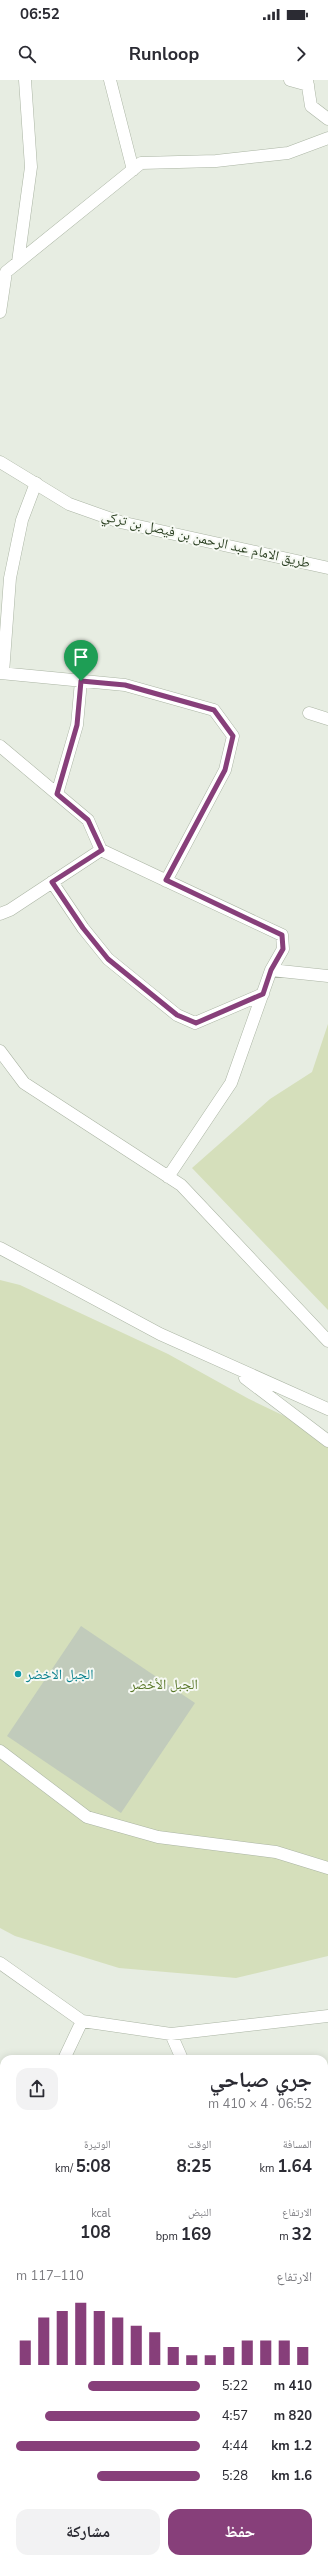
<!DOCTYPE html>
<html lang="ar">
<meta charset="utf-8">
<style>
:root{--surface:#fff;--page:#f2f2f3;--text:#2b2b33;--muted:#7c7c81;--accent:#873f7a}
body{margin:0;font-family:"Nunito Sans","Noto Naskh Arabic",sans-serif;background:var(--page);color:var(--text);direction:rtl;height:100vh;display:flex;flex-direction:column;font-size:15px;white-space:nowrap}
*{box-sizing:border-box;margin:0}
p{font-size:13px;color:var(--muted)}
.icon{flex:none;width:22px;height:22px;fill:none;stroke:currentColor;stroke-width:2;stroke-linecap:round;stroke-linejoin:round}
.map{position:relative;flex:1;overflow:hidden;direction:ltr}
.panel{position:absolute;left:0px;top:1975px;width:328px;height:508px;display:flex;flex-direction:column;background:var(--surface);border-radius:12px 12px 0 0;box-shadow:0 2px 10px #0003;direction:rtl}
.panel>*{flex:none}
.pin{position:absolute;display:grid;place-items:center;width:34px;height:34px;color:#fff;margin:-41px -17px;border-radius:50% 50% 50% 0;rotate:-45deg;box-shadow:0 0 4px #0007}
.pin .icon{rotate:45deg}
.round{display:grid;place-items:center;flex:none;width:42px;height:42px;border-radius:12px;background:var(--page)}
.headline{display:flex;align-items:center;justify-content:space-between;height:68px;padding:0 16px}
h1{font-size:22px;font-weight:700;line-height:30px}
.stats{display:grid;grid-template-columns:repeat(3,1fr);gap:6px;height:68px;padding:4px 16px}
.stats div{display:grid;align-content:center}
.stats b{font-size:17px;font-weight:700}
.stats small{font-size:11px;font-weight:400}
.stats p{font-size:11px}
.chart{height:112px;padding:8px 16px}
.chart p{display:flex;justify-content:space-between}
.chart svg{width:100%;height:72px;margin-top:4px;stroke:var(--accent);stroke-width:6}
.action{display:flex;gap:8px;margin-top:auto;padding:8px 16px}
.action a{flex:1;height:46px;border-radius:12px;background:var(--accent);color:#fff;font-size:16px;font-weight:700;line-height:46px;text-align:center}
.action a+a{background:var(--page);color:var(--text)}
ul{padding:0 16px;list-style:none;font-size:13px}
li{display:grid;grid-template-columns:64px 48px 1fr;align-items:center;height:30px}
li i{height:10px;border-radius:5px;background:var(--accent)}
.status{display:flex;justify-content:space-between;align-items:center;height:28px;padding:0 20px;background:var(--surface);direction:ltr}
.status svg{height:11px;fill:currentColor}
header{display:flex;justify-content:space-between;align-items:center;height:52px;padding:0 16px;background:var(--surface);font-size:18px;font-weight:700}
.map>svg:first-child{display:block}
</style>
<div class="status"><b>06:52</b><svg viewBox="0 0 49 12"><path d="M0 12V9h3v3zM5 12V6h3v6zM10 12V3h3v9zM15 12V0h3v12zM26 1h20v11H26zM47 4h2v5h-2z"/></svg></div>
<header><svg class="icon" aria-label="forward" viewBox="0 0 24 24"><path d="M9 5l7 7-7 7"/></svg>Runloop<svg class="icon" aria-label="search" viewBox="0 0 24 24"><circle cx="10" cy="10" r="6"/><path d="M15 15l6 6"/></svg></header>
<div class="map">
<svg width="328" height="2483" viewBox="0 0 328 2483">
<rect width="100%" height="100%" fill="#e7ede2"/>
<!-- green -->
<path fill="#d5dfbb" d="M328,944V1230L192,1088L270,1019L312,992Z
M0,1200L20,1205L168,1274L249,1319L322,1354L328,1361V1876L236,1898L119,1888L15,1856L0,1848Z
M328,2181V2273L324,2271V2182Z"/>
<!-- building -->
<path fill="#c1cbbb" d="M81,1546L195,1623L121,1733L7,1656Z"/>
<g fill="none" stroke-linecap="round" stroke-linejoin="round">
<!-- minor casing -->
<g stroke="#abb5a4" stroke-width="13">
<path id="minor" d="M110,0L133,90
M290,0L308,5
M307,0L311,26L328,39
M18,182L31,87L25,0
M0,232L6,192L141,83L216,81L288,73L328,58
M0,593L125,605L214,630L233,656L225,690L166,801
M3,593L10,498L22,440L36,403
M309,633L328,639
M0,666L88,740L101,770L282,855L283,869L271,890L231,1003L168,1097
M57,714L77,645L81,601
M52,802L83,848L108,879L177,935L195,943L263,914
M0,834L10,830L101,770
M271,890L328,896
M0,971L24,1003L181,1105L328,1261
M0,1168L160,1254L328,1329
M245,1298L328,1361
M0,1671L87,1737L158,1757L276,1772L328,1788
M0,1883L82,1941L171,1954L328,1936
M171,1954L182,1979
M64,1979L82,1941
M0,2042L4,2044
M324,2070L328,2069
M0,2113L4,2105
M324,2146L328,2145
M0,2238H4
M324,2289L328,2291
M0,2421L4,2413
M324,2451L328,2453
M214,2479L222,2483
M170,2483L172,2479"/>
</g>
<!-- tertiary casing -->
<g stroke="#abb5a4" stroke-width="13">
<path id="tertiary" d="M0,382L69,424L120,442L328,488"/>
</g>
<!-- minor -->
<use href="#minor" stroke="#fff" stroke-width="12"/>
<!-- tertiary -->
<use href="#tertiary" stroke="#fff" stroke-width="12"/>
</g>
<g fill="none" stroke-linecap="round" stroke-linejoin="round">
<!-- route casing -->
<g stroke="#fff" stroke-width="8">
<path id="route" d="M81,601L125,605L214,630L233,656L225,690L166,800L282,855L283,869L271,890L263,914L196,943L177,935L108,879L83,848L52,802L102,770L88,740L57,714L77,645Z"/>
</g>
<!-- route -->
<use href="#route" stroke="#873f7a" stroke-width="5"/>
</g>
<!-- markers -->
<circle fill="#0f9aa8" stroke="#f6f9f3" stroke-width="1.5" cx="18" cy="1594" r="4"/>
<g text-anchor="middle" stroke-width="4" stroke-linejoin="round" paint-order="stroke">
<!-- street labels -->
<g font-size="14" fill="#2a3f21" stroke="#f6f9f3">
<text transform="translate(206 459) rotate(13)" y="5">طريق الامام عبد الرحمن بن فيصل بن تركي</text>
</g>
<!-- culture labels -->
<g font-size="14" fill="#0d838f" stroke="#f6f9f3" text-anchor="start">
<text x="26" y="1599">الجبل الاخضر</text>
</g>
<!-- park labels -->
<g font-size="14" fill="#5a782a" stroke="#f6f9f3">
<text x="164" y="1609">الجبل الأخضر</text>
</g>
</g>
</svg>
<div class="pin" style="left:81px;top:601px;background:#1e9e55"><svg class="icon" aria-label="arrive" viewBox="0 0 24 24"><path d="M6 21V4h12l-3 4 3 4H6"/></svg></div>
<section class="panel">
<div class="headline"><div><h1>جري صباحي</h1><p>06:52 · 4 × 410 m</p></div><a class="round"><svg class="icon" aria-label="share" viewBox="0 0 24 24"><path d="M12 15V3M7 8l5-5 5 5M5 13v7h14v-7"/></svg></a></div>
<div class="stats">
<div><p>المسافة</p><b>1.64<small> km</small></b></div>
<div><p>الوقت</p><b>8:25</b></div>
<div><p>الوتيرة</p><b>5:08<small> /km</small></b></div>
</div>
<div class="stats">
<div><p>الارتفاع</p><b>32<small> m</small></b></div>
<div><p>النبض</p><b>169<small> bpm</small></b></div>
<div><p>kcal</p><b>108</b></div>
</div>
<div class="chart"><p><span>الارتفاع</span>110–117 m</p>
<svg viewBox="0 0 160 44" preserveAspectRatio="none"><path d="M5 44V29M15 44V15M25 44V11M35 44V6M45 44V11M55 44V15M65 44V20M75 44V24M85 44V33M95 44V38M105 44V38M115 44V33M125 44V29M135 44V29M145 44V29M155 44V33"/></svg>
</div>
<ul>
<li><b>410 m</b>5:22<i style="width:61%"></i></li>
<li><b>820 m</b>4:57<i style="width:84%"></i></li>
<li><b>1.2 km</b>4:44<i style="width:100%"></i></li>
<li><b>1.6 km</b>5:28<i style="width:56%"></i></li>
</ul>
<div class="action"><a>حفظ</a><a>مشاركة</a></div>
</section>
</div>
